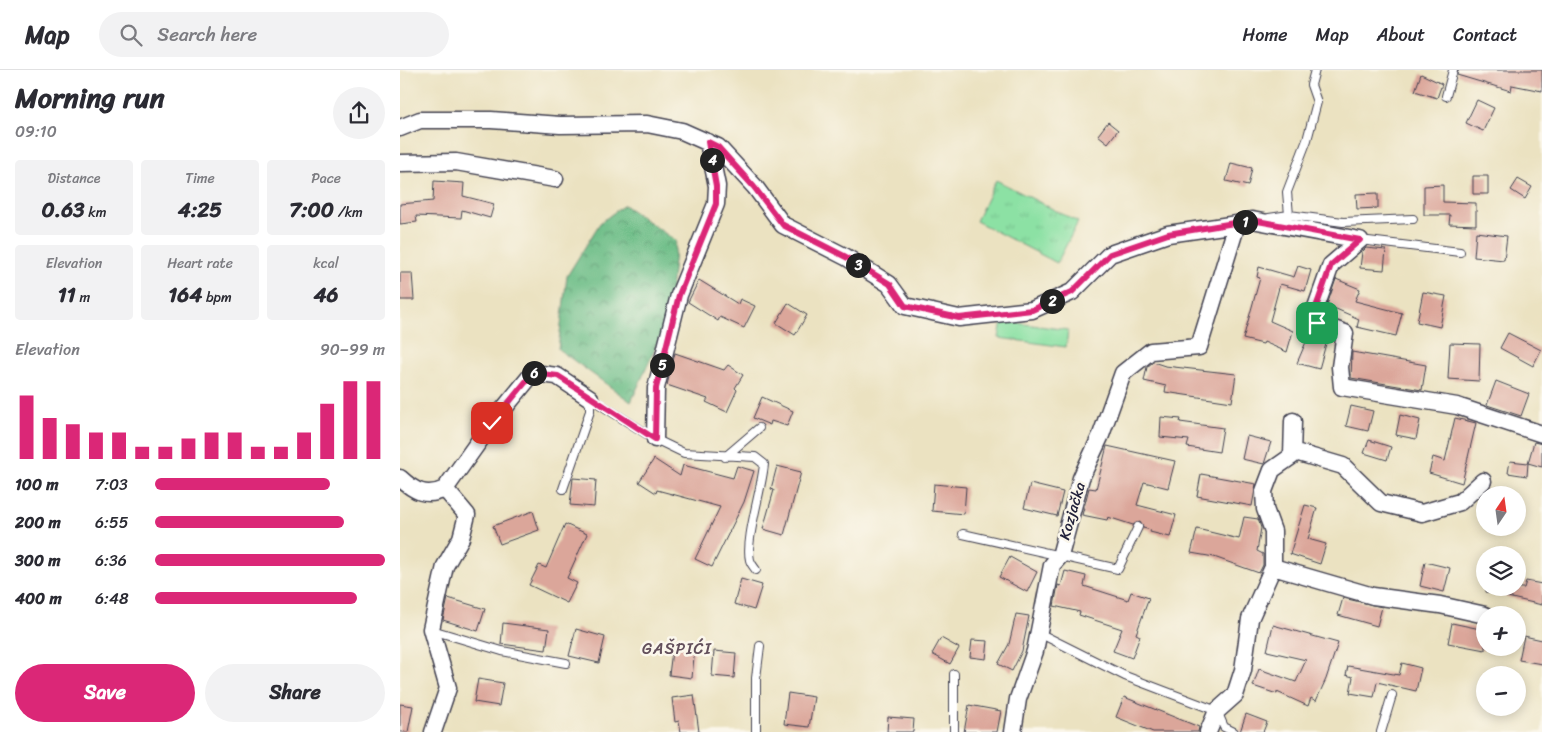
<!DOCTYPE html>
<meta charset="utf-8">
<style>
:root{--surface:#fff;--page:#f2f2f3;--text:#2b2b33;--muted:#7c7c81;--line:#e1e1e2;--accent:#db2777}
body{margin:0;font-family:Sriracha,sans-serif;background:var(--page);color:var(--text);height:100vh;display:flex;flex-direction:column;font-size:19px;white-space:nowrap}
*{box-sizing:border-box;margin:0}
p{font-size:16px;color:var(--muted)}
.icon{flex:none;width:28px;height:28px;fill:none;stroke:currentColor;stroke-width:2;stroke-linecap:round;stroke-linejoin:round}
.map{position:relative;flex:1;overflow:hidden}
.sheet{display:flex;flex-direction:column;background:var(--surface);width:400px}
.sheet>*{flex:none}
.needle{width:32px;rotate:13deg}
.tools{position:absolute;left:1076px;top:416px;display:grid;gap:10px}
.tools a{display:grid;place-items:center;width:50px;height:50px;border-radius:50%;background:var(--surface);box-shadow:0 2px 12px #0003;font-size:25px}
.pin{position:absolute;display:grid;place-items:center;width:42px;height:42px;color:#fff;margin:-21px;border-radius:10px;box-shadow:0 2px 8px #0006}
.km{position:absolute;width:25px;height:25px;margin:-12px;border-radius:50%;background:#222;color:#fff;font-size:14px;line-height:25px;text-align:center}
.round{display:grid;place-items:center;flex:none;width:52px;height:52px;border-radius:26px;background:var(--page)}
.overview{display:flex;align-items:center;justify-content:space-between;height:85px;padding:0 15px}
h1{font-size:28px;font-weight:700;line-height:38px}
.metrics{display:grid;grid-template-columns:repeat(3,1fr);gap:8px;height:85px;padding:5px 15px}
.metrics div{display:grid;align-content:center;border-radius:5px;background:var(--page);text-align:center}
.metrics b{font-size:21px;font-weight:700}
.metrics small{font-size:14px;font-weight:400}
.metrics p{font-size:14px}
.chart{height:140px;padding:10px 15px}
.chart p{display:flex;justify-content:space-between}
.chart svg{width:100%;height:90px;margin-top:5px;stroke:var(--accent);stroke-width:6}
.button{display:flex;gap:10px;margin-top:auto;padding:10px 15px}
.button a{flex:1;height:58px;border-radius:30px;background:var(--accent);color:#fff;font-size:20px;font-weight:700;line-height:58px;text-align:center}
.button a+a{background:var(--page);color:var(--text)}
ul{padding:0 15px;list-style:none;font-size:16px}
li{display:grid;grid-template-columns:80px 60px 1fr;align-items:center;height:38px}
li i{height:12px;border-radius:6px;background:var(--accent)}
header{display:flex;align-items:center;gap:30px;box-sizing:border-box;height:70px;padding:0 25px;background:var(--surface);border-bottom:1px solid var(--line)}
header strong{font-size:24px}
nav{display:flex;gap:28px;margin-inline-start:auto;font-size:18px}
.search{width:350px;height:45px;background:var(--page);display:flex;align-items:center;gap:12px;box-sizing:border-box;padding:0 18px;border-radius:28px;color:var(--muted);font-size:19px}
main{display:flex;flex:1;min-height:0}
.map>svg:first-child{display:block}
</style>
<header>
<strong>Map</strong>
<div class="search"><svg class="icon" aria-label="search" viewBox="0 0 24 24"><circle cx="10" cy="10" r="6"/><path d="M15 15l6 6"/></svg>Search here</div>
<nav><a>Home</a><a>Map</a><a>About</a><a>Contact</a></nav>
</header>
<main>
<section class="sheet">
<div class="overview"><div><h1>Morning run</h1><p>09:10</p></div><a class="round"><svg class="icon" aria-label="share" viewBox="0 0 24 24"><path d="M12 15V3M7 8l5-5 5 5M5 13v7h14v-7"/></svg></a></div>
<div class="metrics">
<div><p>Distance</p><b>0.63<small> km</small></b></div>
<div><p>Time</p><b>4:25</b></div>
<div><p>Pace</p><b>7:00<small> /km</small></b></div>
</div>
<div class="metrics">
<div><p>Elevation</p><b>11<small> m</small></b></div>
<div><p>Heart rate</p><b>164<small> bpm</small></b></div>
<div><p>kcal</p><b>46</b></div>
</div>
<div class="chart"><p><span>Elevation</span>90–99 m</p>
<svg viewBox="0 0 160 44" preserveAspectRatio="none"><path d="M5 44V13M15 44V24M25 44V27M35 44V31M45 44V31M55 44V38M65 44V38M75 44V34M85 44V31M95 44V31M105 44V38M115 44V38M125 44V31M135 44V17M145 44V6M155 44V6"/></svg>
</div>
<ul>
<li><b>100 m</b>7:03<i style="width:76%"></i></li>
<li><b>200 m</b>6:55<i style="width:82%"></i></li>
<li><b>300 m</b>6:36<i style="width:100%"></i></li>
<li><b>400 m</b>6:48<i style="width:88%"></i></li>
</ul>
<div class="button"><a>Save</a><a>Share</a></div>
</section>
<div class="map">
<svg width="1142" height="662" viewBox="0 0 1142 662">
<defs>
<pattern id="grass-tufts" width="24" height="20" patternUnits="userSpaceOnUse" patternTransform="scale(1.25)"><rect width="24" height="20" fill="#8ce1a4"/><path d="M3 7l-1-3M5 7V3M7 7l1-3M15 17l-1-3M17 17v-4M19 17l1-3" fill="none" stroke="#78c18e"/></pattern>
<pattern id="forest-crowns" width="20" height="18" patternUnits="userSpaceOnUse" patternTransform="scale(1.25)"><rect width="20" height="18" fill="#71bf8a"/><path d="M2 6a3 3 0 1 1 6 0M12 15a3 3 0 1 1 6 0" fill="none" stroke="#5c9b72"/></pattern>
</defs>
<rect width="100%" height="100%" fill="#fbf7ec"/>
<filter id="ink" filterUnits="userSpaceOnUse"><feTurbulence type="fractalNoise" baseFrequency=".02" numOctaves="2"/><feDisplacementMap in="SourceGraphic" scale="10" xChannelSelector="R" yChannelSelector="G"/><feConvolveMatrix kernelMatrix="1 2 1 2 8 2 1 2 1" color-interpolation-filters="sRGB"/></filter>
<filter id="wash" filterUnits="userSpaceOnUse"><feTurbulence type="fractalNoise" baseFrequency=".0096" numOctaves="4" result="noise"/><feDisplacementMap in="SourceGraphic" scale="20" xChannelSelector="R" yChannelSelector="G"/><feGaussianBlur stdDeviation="1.12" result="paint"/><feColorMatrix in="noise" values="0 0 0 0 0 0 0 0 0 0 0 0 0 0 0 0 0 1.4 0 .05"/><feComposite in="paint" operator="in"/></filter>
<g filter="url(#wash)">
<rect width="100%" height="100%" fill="#ebe2c1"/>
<!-- grass -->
<path fill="url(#grass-tufts)" stroke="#578270" d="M596,110L678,152L657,193L576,151Z"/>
<!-- forest -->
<path fill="url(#forest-crowns)" stroke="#4a7062" d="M224,135L276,171L268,250L231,332L158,279L167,206L200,153Z"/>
<!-- pitch -->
<path fill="#8ce1a4" stroke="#578270" d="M602,251L668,260L666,277L599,268Z"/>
<g id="blocks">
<!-- building -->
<path fill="#dba69a" d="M1058,0H1142V21L1112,15L1111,21L1057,5Z
M1021,4L1042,14L1037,28L1015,21Z
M1077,30L1094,38L1083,61L1066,53Z
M708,52L718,60L708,73L698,65Z
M831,93L852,98L848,116L826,111Z
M1073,106H1088V124H1073Z
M1118,109L1132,117L1125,129L1111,120Z
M34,111L64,113L63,126L94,134L90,148L62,140L61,148L16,146L17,152L0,154V134L33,131Z
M1043,115V132L1076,133V155L1049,154L1050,145H1024V116Z
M978,123V138L957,139L956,124Z
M1076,162L1107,166L1104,190L1074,187Z
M966,178L986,180L984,200L960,198L962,182Z
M898,196L911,200L905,221L880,214L870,251L893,261L887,282L864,272L863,274L843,269L860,208L857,207L859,197L894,207Z
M0,203H12L14,230H0Z
M936,209L960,219L955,231L1002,243L996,266L957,257L959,249L927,235Z
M299,210L338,234L340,229L355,236L344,258L320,247L318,251L288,232Z
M1023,222L1046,226L1040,257L1017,252Z
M388,233L407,245L395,265L376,253Z
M1108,263L1141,280L1133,296L1100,278Z
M909,265L927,270L919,299L897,293Z
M1050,273L1080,274L1079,311L1048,309Z
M952,282L1026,295L1022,320L951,308Z
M275,283L324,300L328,295L343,305L335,318L337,320L327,342L306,332L308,329L267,315Z
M753,292L765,296L836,304L832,332L765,322L766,316L744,311L747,297Z
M1096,311L1129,324L1121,346L1087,335Z
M362,327L393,341L387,356L371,351L370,355L353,348Z
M951,336L973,341L968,361L946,356Z
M1000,345L1020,350L1016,369L996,365Z
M761,347L781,349L780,352L823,358L819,382L787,377L789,370L760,367Z
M1055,348L1076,353L1062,413L1029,403L1033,387L1045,391Z
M847,366L871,372L864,394L842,389Z
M969,370L991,377L987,390L964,383Z
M1134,372L1142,374V397L1128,393Z
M707,376L775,391L768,418L744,412L737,435L776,445L770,467L750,462L751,460L743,458L740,452L733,455L708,447L707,450L682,445L689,418L696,419Z
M254,389L280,406L283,395L333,408L337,396L354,401L344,432L312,497L295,489L320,437L257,420L256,423L239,412Z
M1110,391L1128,393L1127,406L1108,403Z
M377,396L401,402L384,465L363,459L374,420L371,419Z
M801,404L856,414L852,436L797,426Z
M173,408L196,410L194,437L170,435Z
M534,414L566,417L564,444L532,441Z
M630,414L663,422L657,446L624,438Z
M905,435L917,438L908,469L926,474L920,494L890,484Z
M133,441L139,460L100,474L93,456Z
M844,447L858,449L861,458L857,481L863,484V495L859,503L814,487L791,483L797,459L839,469Z
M165,454L187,464L167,508L177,513L167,533L129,515L139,495L146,498Z
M610,487L637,502L627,522L599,507Z
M1025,492L1050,498L1044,522L1020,516Z
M665,501L686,506L684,516L728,530L731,522L749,528L736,564L740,566L732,588L713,581L722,559L679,545L680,542L654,536L658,515L661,516Z
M341,509L362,515L354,540L334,534Z
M1126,511L1142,514V535L1086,522V518H1124Z
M48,528L85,539L78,561L43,550Z
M943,528L982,537L977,556L938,545Z
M616,544L629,546L622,581L612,601L598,594L609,574Z
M103,553L149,559L146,580L101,574Z
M1052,553L1085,560V580L1048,573Z
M873,555L938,573L926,609L916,631L911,628L908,636L877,622V624L853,616L859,599L896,612L906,590L867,581Z
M176,559L205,567L199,593L169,586Z
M1124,566L1142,570V594L1119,590Z
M541,568L559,578L550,594L532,584Z
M572,570L588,571L586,589L570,587Z
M273,573L295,576L292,608L269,605Z
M314,581L336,583L334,608L312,606Z
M1002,593L1021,598L1016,621L977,612L974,627L950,623L953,607L946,605L948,596L999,605Z
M78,609L103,613L99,636L74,632Z
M388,623L414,627L409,657L384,654Z
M294,625L299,662H281L279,651L275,652L272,628Z
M724,627L799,657L798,662H753L716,647Z
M0,634L13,636L8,662H0Z
M569,635L601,641L597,662H564Z
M846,644L867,652L863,662H840Z
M488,647L514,649L513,662H487Z"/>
</g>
</g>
<g filter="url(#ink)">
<use href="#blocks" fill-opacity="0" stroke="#403f4f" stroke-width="1"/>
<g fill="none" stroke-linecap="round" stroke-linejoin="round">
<!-- service casing -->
<g stroke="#403f4f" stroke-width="10">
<path id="service" d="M1046,26L1053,0
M889,145L887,122L907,70L917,32L911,15L915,0
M869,148L889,145L943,152L1013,149
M960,170L1060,182
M190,328L255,369L284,383L355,387L364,394C362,419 345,470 350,490C351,494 354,497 356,500
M325,387L359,358
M163,419L190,341V328
M563,464L718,499L738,457
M32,560L102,581L166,593
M639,563L725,606L817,641L824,657L834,662
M554,604V662
M356,662V608L360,576
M981,662L992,625"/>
</g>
<!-- minor casing -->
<g stroke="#403f4f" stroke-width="19">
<path id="minor" d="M0,58L20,50H91L160,55L247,54L282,61L318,77L355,117L383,155L446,187L489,214L505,236L559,248L632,240L672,222L710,184L768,164L837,154
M0,93L56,92L155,109
M960,170L931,195L915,240L917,253L945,263L940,297L942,317L1057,336L1142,364
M255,369L256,318L279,225L316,134L317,116L308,72
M892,381L943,396L981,433L1022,443L1060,432L1083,411
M0,408C14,421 26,428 45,419
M873,497L973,526L1040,535L1085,545
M33,662L48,618L31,559L45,496L61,468L67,445L45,419L92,353L133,303L157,306L190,328
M613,662L618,629L635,581L652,495L660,486L681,408L701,365L723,303L751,281L799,277L837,154L852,150L960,170
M808,662L817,641L835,625L843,600L850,549L873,497V461L865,439L864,421L872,400L892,386L893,351"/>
</g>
<!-- service -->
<use href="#service" stroke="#fff" stroke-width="8"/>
<!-- minor -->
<use href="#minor" stroke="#fff" stroke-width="16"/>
</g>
</g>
<g fill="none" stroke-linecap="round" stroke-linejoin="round" filter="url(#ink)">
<!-- route casing -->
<g stroke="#fff" stroke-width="10">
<path id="route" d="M92,353L133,303L158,306L255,369L256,318L279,225L316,134V116L308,72L318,77L354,117L383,155L446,187L490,214L505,236L559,248L632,240L672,222L710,184L768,164L852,150L960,170L931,195L915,240L917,253"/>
</g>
<!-- route -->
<use href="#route" stroke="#db2777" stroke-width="6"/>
</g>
<g text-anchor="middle" stroke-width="5" stroke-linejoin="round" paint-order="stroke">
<!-- street labels -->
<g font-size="15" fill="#22223b" stroke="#fbf7ec">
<text transform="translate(672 441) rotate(-74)" y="5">Kozjačka</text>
</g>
<!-- neighbourhood labels -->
<g font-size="16" letter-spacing="1" fill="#63505c" stroke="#fbf7ec">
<text x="277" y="584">GAŠPIĆI</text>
</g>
</g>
</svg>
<div class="tools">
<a><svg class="needle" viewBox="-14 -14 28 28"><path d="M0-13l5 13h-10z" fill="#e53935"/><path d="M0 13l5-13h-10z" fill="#7c7c81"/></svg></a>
<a><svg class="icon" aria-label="layers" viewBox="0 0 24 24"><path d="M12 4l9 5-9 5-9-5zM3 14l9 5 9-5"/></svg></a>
<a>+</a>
<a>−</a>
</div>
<div class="pin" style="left:917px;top:253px;background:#1e9e55"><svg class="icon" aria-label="arrive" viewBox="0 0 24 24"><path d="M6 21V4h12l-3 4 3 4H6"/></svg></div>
<div class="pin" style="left:92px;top:353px;background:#d93025"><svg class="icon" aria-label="check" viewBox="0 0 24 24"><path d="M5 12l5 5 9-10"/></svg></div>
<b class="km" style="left:845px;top:152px">1</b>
<b class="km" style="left:652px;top:231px">2</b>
<b class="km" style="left:458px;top:195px">3</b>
<b class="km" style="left:312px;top:90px">4</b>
<b class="km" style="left:262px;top:295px">5</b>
<b class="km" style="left:134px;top:303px">6</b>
</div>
</main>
